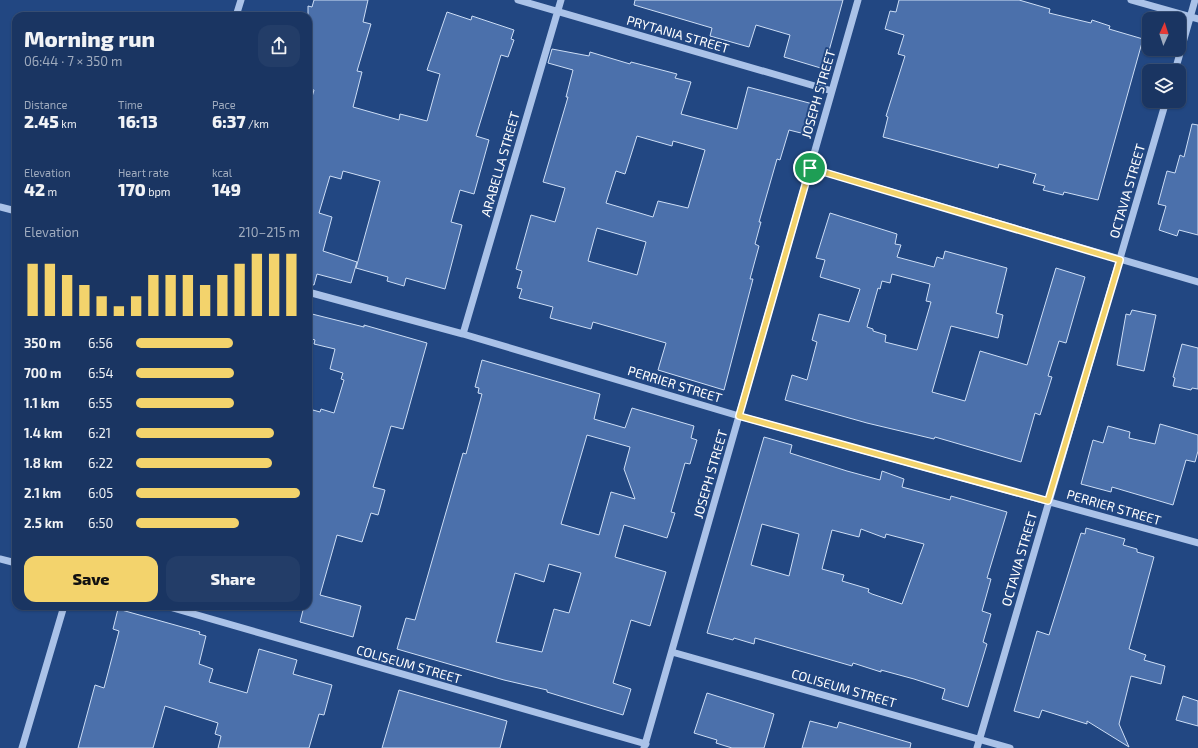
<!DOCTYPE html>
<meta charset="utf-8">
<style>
:root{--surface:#1a3562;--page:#233d68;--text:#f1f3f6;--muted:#9fabbe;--line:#385077;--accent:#f3d36c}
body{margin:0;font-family:"Exo 2",sans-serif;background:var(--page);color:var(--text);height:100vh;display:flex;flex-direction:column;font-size:15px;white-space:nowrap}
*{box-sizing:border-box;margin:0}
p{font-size:13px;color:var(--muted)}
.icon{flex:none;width:22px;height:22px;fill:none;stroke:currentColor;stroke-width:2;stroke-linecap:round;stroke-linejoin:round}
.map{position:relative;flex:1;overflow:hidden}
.sheet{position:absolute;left:12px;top:12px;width:300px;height:598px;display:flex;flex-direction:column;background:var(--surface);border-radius:12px;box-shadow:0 1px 3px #0004,0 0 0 1px var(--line)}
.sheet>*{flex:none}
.needle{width:26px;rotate:3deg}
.fabs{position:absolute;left:1142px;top:12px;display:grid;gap:8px}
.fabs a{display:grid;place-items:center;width:44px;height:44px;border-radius:8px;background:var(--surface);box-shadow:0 1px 3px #0004,0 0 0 1px var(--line);font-size:20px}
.pin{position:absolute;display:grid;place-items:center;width:34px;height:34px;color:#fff;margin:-17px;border:2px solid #fff;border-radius:50%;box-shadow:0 1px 4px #0007}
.round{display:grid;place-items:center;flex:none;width:42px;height:42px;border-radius:12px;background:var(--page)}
.head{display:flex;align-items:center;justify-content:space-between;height:68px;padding:0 12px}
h1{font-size:22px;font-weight:800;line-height:30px}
.metrics{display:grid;grid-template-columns:repeat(3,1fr);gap:6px;height:68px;padding:4px 12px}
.metrics div{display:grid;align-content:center}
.metrics b{font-size:17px;font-weight:800}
.metrics small{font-size:11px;font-weight:400}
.metrics p{font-size:11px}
.chart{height:112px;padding:8px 12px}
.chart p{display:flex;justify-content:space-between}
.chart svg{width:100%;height:72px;margin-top:4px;stroke:var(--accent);stroke-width:6}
.primary-button{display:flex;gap:8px;margin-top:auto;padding:8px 12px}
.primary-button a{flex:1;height:46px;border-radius:12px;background:var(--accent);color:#111;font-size:16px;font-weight:800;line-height:46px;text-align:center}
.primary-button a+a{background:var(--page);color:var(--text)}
ul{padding:0 12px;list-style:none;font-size:13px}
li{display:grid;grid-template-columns:64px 48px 1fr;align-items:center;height:30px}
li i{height:10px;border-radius:5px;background:var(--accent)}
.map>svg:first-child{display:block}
</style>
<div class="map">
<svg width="1198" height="748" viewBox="0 0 1198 748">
<rect width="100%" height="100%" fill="#224782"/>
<!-- building -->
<path fill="#4b70ab" stroke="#cddef6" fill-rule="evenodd" d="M314,0H368L363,22L371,24L357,71L362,72L353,107L399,120L400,114L427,121L440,74L427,70L447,12L471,20L472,16L514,30L511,39L514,40L508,57L501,55L476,136L489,140L474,194L460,190L451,222L462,225L445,289L406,278L404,286L387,281L388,277L356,268L380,181L343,171L341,179L330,176L319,213L332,217L323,251L357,262L351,283L317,274L314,285L308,284V111L314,90L308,89V6L312,7Z
M635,0H843L824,69L784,57L790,35L756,25L749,47L710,36L712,28L634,5Z
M899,0H1019L1050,9L1049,13L1091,23L1092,20L1110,26L1109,29L1143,39L1098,200L1064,192L1063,195L1043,190L1045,186L1033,183L1036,174L999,164L998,168L883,137L888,117L886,116L905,56L898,54L904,35L885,29L890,11L896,12Z
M552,49L589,56L590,52L630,64L631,62L677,74L675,78L691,82L681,114L737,129L748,87L813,104L805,134L789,130L780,160L777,159L759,222H761L755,244L759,246L750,279H753L724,390L658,370L666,343L593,322L591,329L550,318L553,307L519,298L522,289L517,288L522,271L516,269L531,215L555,222L565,188L543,182L568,97H566L573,70L548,63ZM637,136L672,146L673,141L705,150L688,208L658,201L653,217L606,203L616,171L625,174ZM597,228L646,242L637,275L588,261Z
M1192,124L1198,125V235L1179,230L1177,236L1159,230L1166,206L1158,204L1167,171L1175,173L1180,155L1184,157Z
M830,213L897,234L895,244L901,245L897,257L934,267L937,257L943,259L945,251L1007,268L996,313L1003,315L998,338L951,326L932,392L965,401L980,351L1027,365L1056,268L1085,277L1066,343L1059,341L1048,376L1052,377L1040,415L1035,413L1021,462L935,437L934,439L867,423L785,400L792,375L807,380L817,342L812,340L819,314L849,322L860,289L820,277L825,260L816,258ZM892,274L930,284L926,301L931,302L917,350L885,342L886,335L873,331V329L867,327L878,288L880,289L882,281L890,283Z
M1132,310L1156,315L1144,371L1117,365L1126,314L1130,315Z
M308,313L364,327V325L427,343L403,429L391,426L373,487L385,490L378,515L371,513L362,542L337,535L320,595L361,606L353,637L300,622L304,606H308V426L313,410L320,412L321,409L334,413L344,380L341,379L343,373L330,369L335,349L314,344L315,340L308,338Z
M1182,344L1198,348V389L1192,388L1191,390L1173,386L1175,378L1173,377Z
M482,360L600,394L594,419L625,428L632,408L694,426L691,438L697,440L690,464L685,463L671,512L675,513L667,538L624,525L615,557L666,572L650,626L631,620L613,683L631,689L623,715L547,692V690L504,680L397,649L406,618L415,620L463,453L466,454L482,394L478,393L479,388L475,387ZM587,435L630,447L624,469L635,499L611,492L599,535L561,524ZM549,564L581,573L569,613L554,609L542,652L496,642L515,573L544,582Z
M1160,424L1198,435V451L1195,462L1186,460L1173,505L1112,487L1111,492L1081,484L1093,440L1103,443L1108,426L1130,432L1129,438L1155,444Z
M764,437L792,445L790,453L847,471L880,480L882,471L904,479L902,487L950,500L951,496L1007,512L987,578L991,579L982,611L991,614L983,642L987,644L968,707L942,699L945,689L914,679L881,670V672L853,663L852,666L755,638L754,644L734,638L733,640L707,633ZM762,524L799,534L789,576L751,565ZM861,529L885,538L886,534L924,544L902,604L872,594L868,592L869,589L842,581L844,575L822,569L832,530L859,537Z
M1086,528L1125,539L1123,545L1137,549V552L1154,557L1129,649L1146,655L1144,660L1165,666L1161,684L1131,676L1119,724L1129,747L1087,721V724L1042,710L1039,718L1014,711L1037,631L1049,635L1081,533L1085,534Z
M118,609L200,632L199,634L206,636L199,664L213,669L209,682L247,693L259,649L297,660L293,674L332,685L324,715L319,714L309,748H218L221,736L215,734L218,723L165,706L153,748H78L95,685L104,688L119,631L113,629Z
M399,690L507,721L500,748H382Z
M707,693L774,714L764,748H732L716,743L717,740L694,733Z
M1183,696L1198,701V726L1176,720Z
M810,721L837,728L839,722L911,743L910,748H802Z"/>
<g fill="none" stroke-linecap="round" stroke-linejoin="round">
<!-- minor -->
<path stroke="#aac2e8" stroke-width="7" d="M518,0L832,91
M1131,0L1198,19
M236,16L241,0
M1175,71L1195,0
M810,168L1198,282
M0,207L16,211
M308,292L463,334L739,416L1198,543
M463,334L561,0
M0,559L16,563
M166,606L646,744
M672,652L1010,748
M22,748L64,606
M644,748L858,0
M977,748L1166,101"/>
</g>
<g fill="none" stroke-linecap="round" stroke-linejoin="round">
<!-- route casing -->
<g stroke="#fff" stroke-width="8">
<path id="route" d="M810,168L1120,260L1048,501L739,416Z"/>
</g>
<!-- route -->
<use href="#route" stroke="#f3d36c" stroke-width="5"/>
</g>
<g text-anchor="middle" stroke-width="4" stroke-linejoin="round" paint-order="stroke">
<!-- street labels -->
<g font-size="13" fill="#fff" stroke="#224782">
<text transform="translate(678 34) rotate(16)" y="5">PRYTANIA STREET</text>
<text transform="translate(818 94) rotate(-74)" y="5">JOSEPH STREET</text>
<text transform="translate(500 164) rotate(-74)" y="5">ARABELLA STREET</text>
<text transform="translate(1127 191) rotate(-74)" y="5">OCTAVIA STREET</text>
<text transform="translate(675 384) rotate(17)" y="5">PERRIER STREET</text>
<text transform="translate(710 474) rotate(-74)" y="5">JOSEPH STREET</text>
<text transform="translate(1114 507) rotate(16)" y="5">PERRIER STREET</text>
<text transform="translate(1019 559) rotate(-74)" y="5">OCTAVIA STREET</text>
<text transform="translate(409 664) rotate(16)" y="5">COLISEUM STREET</text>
<text transform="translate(844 688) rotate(16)" y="5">COLISEUM STREET</text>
</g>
</g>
</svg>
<div class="fabs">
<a><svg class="needle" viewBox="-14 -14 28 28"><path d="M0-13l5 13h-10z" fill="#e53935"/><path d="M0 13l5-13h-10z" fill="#9fabbe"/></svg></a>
<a><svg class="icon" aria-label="layers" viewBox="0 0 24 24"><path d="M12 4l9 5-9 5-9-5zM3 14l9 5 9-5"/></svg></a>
</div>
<div class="pin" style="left:810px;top:168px;background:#1e9e55"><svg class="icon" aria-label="arrive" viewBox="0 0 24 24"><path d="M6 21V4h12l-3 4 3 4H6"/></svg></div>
<section class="sheet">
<div class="head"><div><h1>Morning run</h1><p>06:44 · 7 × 350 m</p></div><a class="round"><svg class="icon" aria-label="share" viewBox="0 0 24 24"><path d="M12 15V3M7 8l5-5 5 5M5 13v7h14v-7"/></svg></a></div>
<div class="metrics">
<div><p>Distance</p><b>2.45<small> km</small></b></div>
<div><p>Time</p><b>16:13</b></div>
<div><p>Pace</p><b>6:37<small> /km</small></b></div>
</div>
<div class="metrics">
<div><p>Elevation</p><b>42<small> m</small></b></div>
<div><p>Heart rate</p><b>170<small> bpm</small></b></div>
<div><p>kcal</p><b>149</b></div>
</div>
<div class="chart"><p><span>Elevation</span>210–215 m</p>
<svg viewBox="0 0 160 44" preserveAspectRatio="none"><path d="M5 44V12M15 44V12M25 44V19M35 44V25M45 44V32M55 44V38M65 44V32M75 44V19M85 44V19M95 44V19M105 44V25M115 44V19M125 44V12M135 44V6M145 44V6M155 44V6"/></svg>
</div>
<ul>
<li><b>350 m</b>6:56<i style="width:59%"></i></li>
<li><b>700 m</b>6:54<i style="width:60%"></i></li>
<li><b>1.1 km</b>6:55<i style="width:60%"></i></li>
<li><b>1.4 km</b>6:21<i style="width:84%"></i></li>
<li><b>1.8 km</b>6:22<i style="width:83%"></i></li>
<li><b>2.1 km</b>6:05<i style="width:100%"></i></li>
<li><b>2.5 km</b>6:50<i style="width:63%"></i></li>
</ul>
<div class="primary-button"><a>Save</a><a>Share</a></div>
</section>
</div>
